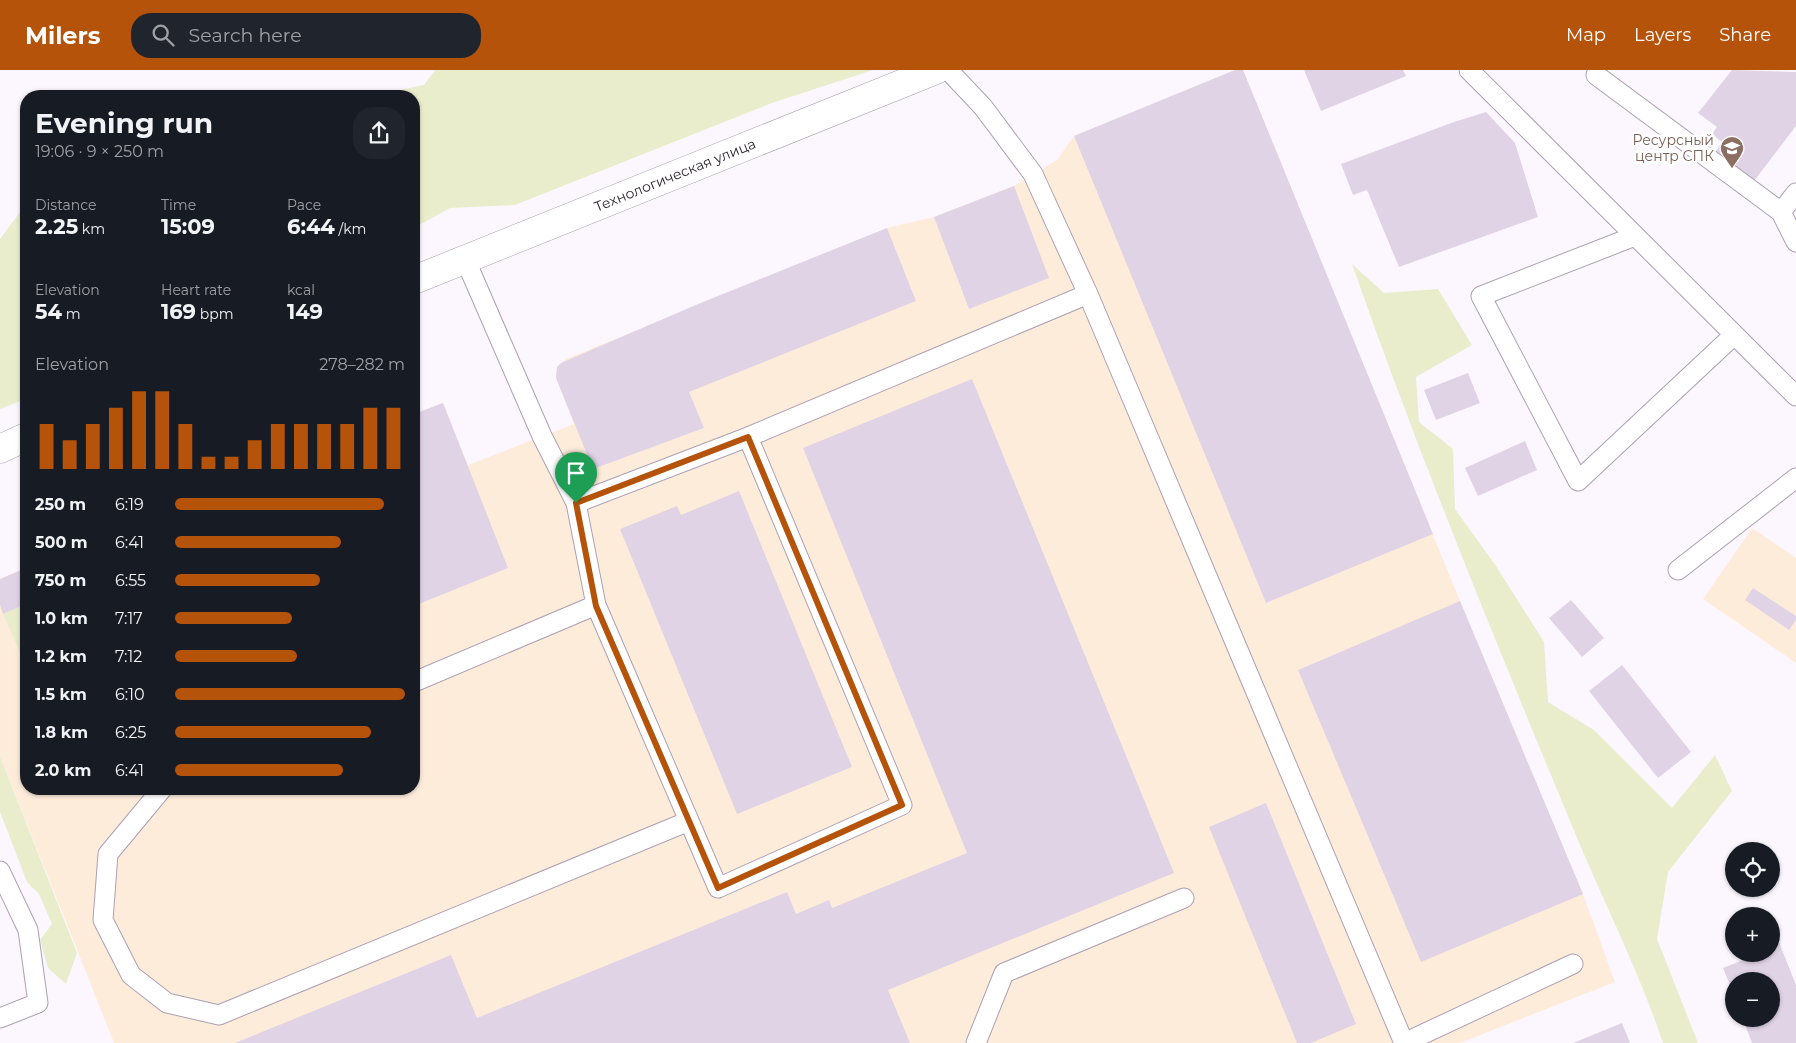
<!DOCTYPE html>
<meta charset="utf-8">
<style>
:root{--surface:#171b24;--page:#20242c;--text:#f1f3f6;--muted:#9ea1a6;--accent:#b45309}
body{margin:0;font-family:Montserrat,sans-serif;background:var(--page);color:var(--text);height:100vh;display:flex;flex-direction:column;font-size:19px;white-space:nowrap}
*{box-sizing:border-box;margin:0}
p{font-size:16px;color:var(--muted)}
.icon{flex:none;width:28px;height:28px;fill:none;stroke:currentColor;stroke-width:2;stroke-linecap:round;stroke-linejoin:round}
.map{position:relative;flex:1;overflow:hidden}
.side{position:absolute;left:20px;top:20px;width:400px;height:705px;display:flex;flex-direction:column;background:var(--surface);border-radius:20px;box-shadow:0 1px 4px #0004}
.side>*{flex:none}
.fabs{position:absolute;left:1725px;top:772px;display:grid;gap:10px}
.fabs a{display:grid;place-items:center;width:55px;height:55px;border-radius:50%;background:var(--surface);box-shadow:0 1px 4px #0004;font-size:25px}
.pin{position:absolute;display:grid;place-items:center;width:42px;height:42px;color:#fff;margin:-51px -21px;border-radius:50% 50% 50% 0;rotate:-45deg;box-shadow:0 0 5px #0007}
.pin .icon{rotate:45deg}
.round{display:grid;place-items:center;flex:none;width:52px;height:52px;border-radius:20px;background:var(--page)}
.headline{display:flex;align-items:center;justify-content:space-between;height:85px;padding:0 15px}
h1{font-size:28px;font-weight:700;line-height:38px}
.stats{display:grid;grid-template-columns:repeat(3,1fr);gap:8px;height:85px;padding:5px 15px}
.stats div{display:grid;align-content:center}
.stats b{font-size:21px;font-weight:700}
.stats small{font-size:14px;font-weight:400}
.stats p{font-size:14px}
.chart{height:140px;padding:10px 15px}
.chart p{display:flex;justify-content:space-between}
.chart svg{width:100%;height:90px;margin-top:5px;stroke:var(--accent);stroke-width:6}
ul{padding:0 15px;list-style:none;font-size:16px}
li{display:grid;grid-template-columns:80px 60px 1fr;align-items:center;height:38px}
li i{height:12px;border-radius:6px;background:var(--accent)}
header{display:flex;align-items:center;gap:30px;box-sizing:border-box;height:70px;padding:0 25px;background:var(--accent);color:#fff}
header strong{font-size:24px}
nav{display:flex;gap:28px;margin-inline-start:auto;font-size:18px}
.search{width:350px;height:45px;background:var(--page);display:flex;align-items:center;gap:12px;box-sizing:border-box;padding:0 18px;border-radius:20px;color:var(--muted);font-size:19px}
.map>svg:first-child{display:block}
</style>
<header>
<strong>Milers</strong>
<div class="search"><svg class="icon" aria-label="search" viewBox="0 0 24 24"><circle cx="10" cy="10" r="6"/><path d="M15 15l6 6"/></svg>Search here</div>
<nav><a>Map</a><a>Layers</a><a>Share</a></nav>
</header>
<div class="map">
<svg width="1796" height="973" viewBox="0 0 1796 973">
<rect width="100%" height="100%" fill="#fcf7ff"/>
<!-- industrial -->
<path fill="#feecdb" d="M1235,0H1243L1460,531L1583,824L1615,912L1460,973H114L0,686V509L26,498V719H414V344L443,333L468,395L574,354L556,308L557,297L566,289L887,158L934,147L1014,116L1057,90L1074,66Z
M1752,458L1796,488V593L1703,529Z"/>
<!-- green -->
<path fill="#e9edcc" d="M435,0H873L772,33L515,135L450,138L414,158V26H368L424,15Z
M26,134V329L0,339V169Z
M1352,194L1384,223L1438,219L1472,275L1416,307L1419,352L1453,379L1455,439L1496,496L1544,572L1548,632L1594,660L1672,738L1715,685L1732,721L1668,802L1657,869L1698,973H1663C1639,901 1604,833 1575,763C1497,575 1419,386 1352,194Z
M26,534V596L3,544Z
M0,686L77,883L66,914L48,898L40,870L52,854L39,824L27,812L0,742Z"/>
<!-- building -->
<path fill="#e0d3e6" d="M1235,0H1243L1433,464L1266,533L1074,66Z
M1304,0H1403L1406,6L1321,41Z
M1732,0L1796,2V56L1754,111L1716,81L1722,72L1712,64L1717,57L1698,43Z
M1486,42L1515,73L1538,147L1399,197L1367,120L1353,125L1341,94L1454,52Z
M1014,116L1049,208L969,239L934,147Z
M887,158L916,231L689,322L704,358L593,399L556,308L557,297L561,293L698,234Z
M1468,303L1480,333L1436,350L1424,320Z
M972,309L1174,803L888,920L910,973H235L451,885L477,948L787,822L796,844L829,830L832,838L967,783L803,378Z
M443,333L508,498L414,536V344Z
M1525,371L1537,400L1478,426L1465,398Z
M739,421L852,697L737,744L620,459L677,436L681,445Z
M26,498V534L3,544L0,535V509Z
M1753,518L1796,546V550L1789,560L1745,530Z
M1571,530L1604,568L1582,587L1549,548Z
M1460,531L1583,824L1421,892L1298,600Z
M1622,595L1691,682L1658,708L1589,621Z
M1266,733L1356,954L1311,973H1297L1209,757Z
M1775,862L1796,915V973H1752L1743,949H1771V911H1734V925L1723,898L1753,886L1752,884H1771V863Z
M1622,953L1630,973H1573Z"/>
<g fill="none" stroke-linecap="round" stroke-linejoin="round">
<!-- lane casing -->
<g stroke="#aca0b2" stroke-width="21">
<path id="lane" d="M948,0L983,37L1033,104L1088,224L1404,973L1573,894
M1469,0L1796,326
M1596,5L1781,142
M1796,123L1781,142L1796,172
M1635,166L1481,226L1578,411L1734,265
M465,189L542,366L576,433L596,535L718,818L902,735L748,367
M576,433L748,367L1088,224
M1678,500L1796,408
M414,612L596,535
M162,719L108,784L103,850L131,905L167,933L219,945L689,751
M0,801L28,860L38,933L0,948
M976,973L1004,903L1184,828"/>
</g>
<!-- street casing -->
<g stroke="#aca0b2" stroke-width="29">
<path id="street" d="M414,210L936,0
M0,379L26,367"/>
</g>
<!-- lane -->
<use href="#lane" stroke="#fff" stroke-width="19"/>
<!-- street -->
<use href="#street" stroke="#fff" stroke-width="28"/>
</g>
<g fill="none" stroke-linecap="round" stroke-linejoin="round">
<!-- route casing -->
<g stroke="#fff" stroke-width="10">
<path id="route" d="M748,367L902,735L718,818L596,536L576,433Z"/>
</g>
<!-- route -->
<use href="#route" stroke="#b45309" stroke-width="6"/>
</g>
<!-- icons -->
<defs>
<g id="university-pin" transform="scale(1.25)"><path d="M0 17L-7.5 6A9.5 9.5 0 1 1 7.5 6Z" fill="#8d6e63" stroke="#fff"/><path d="M0-5L7-2L0 1L-7-2ZM-4 1L0 2.5L4 1V4Q0 6-4 4Z" fill="#fff"/></g>
</defs>
<g fill-rule="evenodd">
<use href="#university-pin" x="1732" y="78"/>
</g>
<g text-anchor="middle" stroke-width="5" stroke-linejoin="round" paint-order="stroke">
<!-- education labels -->
<g font-size="14" fill="#785e54" stroke="#fff" text-anchor="end">
<text x="1714" y="75">Ресурсный<tspan x="1714" dy="16">центр СПК</tspan></text>
</g>
<!-- street labels -->
<g font-size="14" fill="#2c272e" stroke="#fff">
<text transform="translate(675 105) rotate(-22)" y="5">Технологическая улица</text>
</g>
</g>
</svg>
<div class="fabs">
<a><svg class="icon" aria-label="locate" viewBox="0 0 24 24"><circle cx="12" cy="12" r="6"/><path d="M12 2v4M12 18v4M2 12h4M18 12h4"/></svg></a>
<a>+</a>
<a>−</a>
</div>
<div class="pin" style="left:576px;top:433px;background:#1e9e55"><svg class="icon" aria-label="arrive" viewBox="0 0 24 24"><path d="M6 21V4h12l-3 4 3 4H6"/></svg></div>
<section class="side">
<div class="headline"><div><h1>Evening run</h1><p>19:06 · 9 × 250 m</p></div><a class="round"><svg class="icon" aria-label="share" viewBox="0 0 24 24"><path d="M12 15V3M7 8l5-5 5 5M5 13v7h14v-7"/></svg></a></div>
<div class="stats">
<div><p>Distance</p><b>2.25<small> km</small></b></div>
<div><p>Time</p><b>15:09</b></div>
<div><p>Pace</p><b>6:44<small> /km</small></b></div>
</div>
<div class="stats">
<div><p>Elevation</p><b>54<small> m</small></b></div>
<div><p>Heart rate</p><b>169<small> bpm</small></b></div>
<div><p>kcal</p><b>149</b></div>
</div>
<div class="chart"><p><span>Elevation</span>278–282 m</p>
<svg viewBox="0 0 160 44" preserveAspectRatio="none"><path d="M5 44V22M15 44V30M25 44V22M35 44V14M45 44V6M55 44V6M65 44V22M75 44V38M85 44V38M95 44V30M105 44V22M115 44V22M125 44V22M135 44V22M145 44V14M155 44V14"/></svg>
</div>
<ul>
<li><b>250 m</b>6:19<i style="width:91%"></i></li>
<li><b>500 m</b>6:41<i style="width:72%"></i></li>
<li><b>750 m</b>6:55<i style="width:63%"></i></li>
<li><b>1.0 km</b>7:17<i style="width:51%"></i></li>
<li><b>1.2 km</b>7:12<i style="width:53%"></i></li>
<li><b>1.5 km</b>6:10<i style="width:100%"></i></li>
<li><b>1.8 km</b>6:25<i style="width:85%"></i></li>
<li><b>2.0 km</b>6:41<i style="width:73%"></i></li>
</ul>
</section>
</div>
